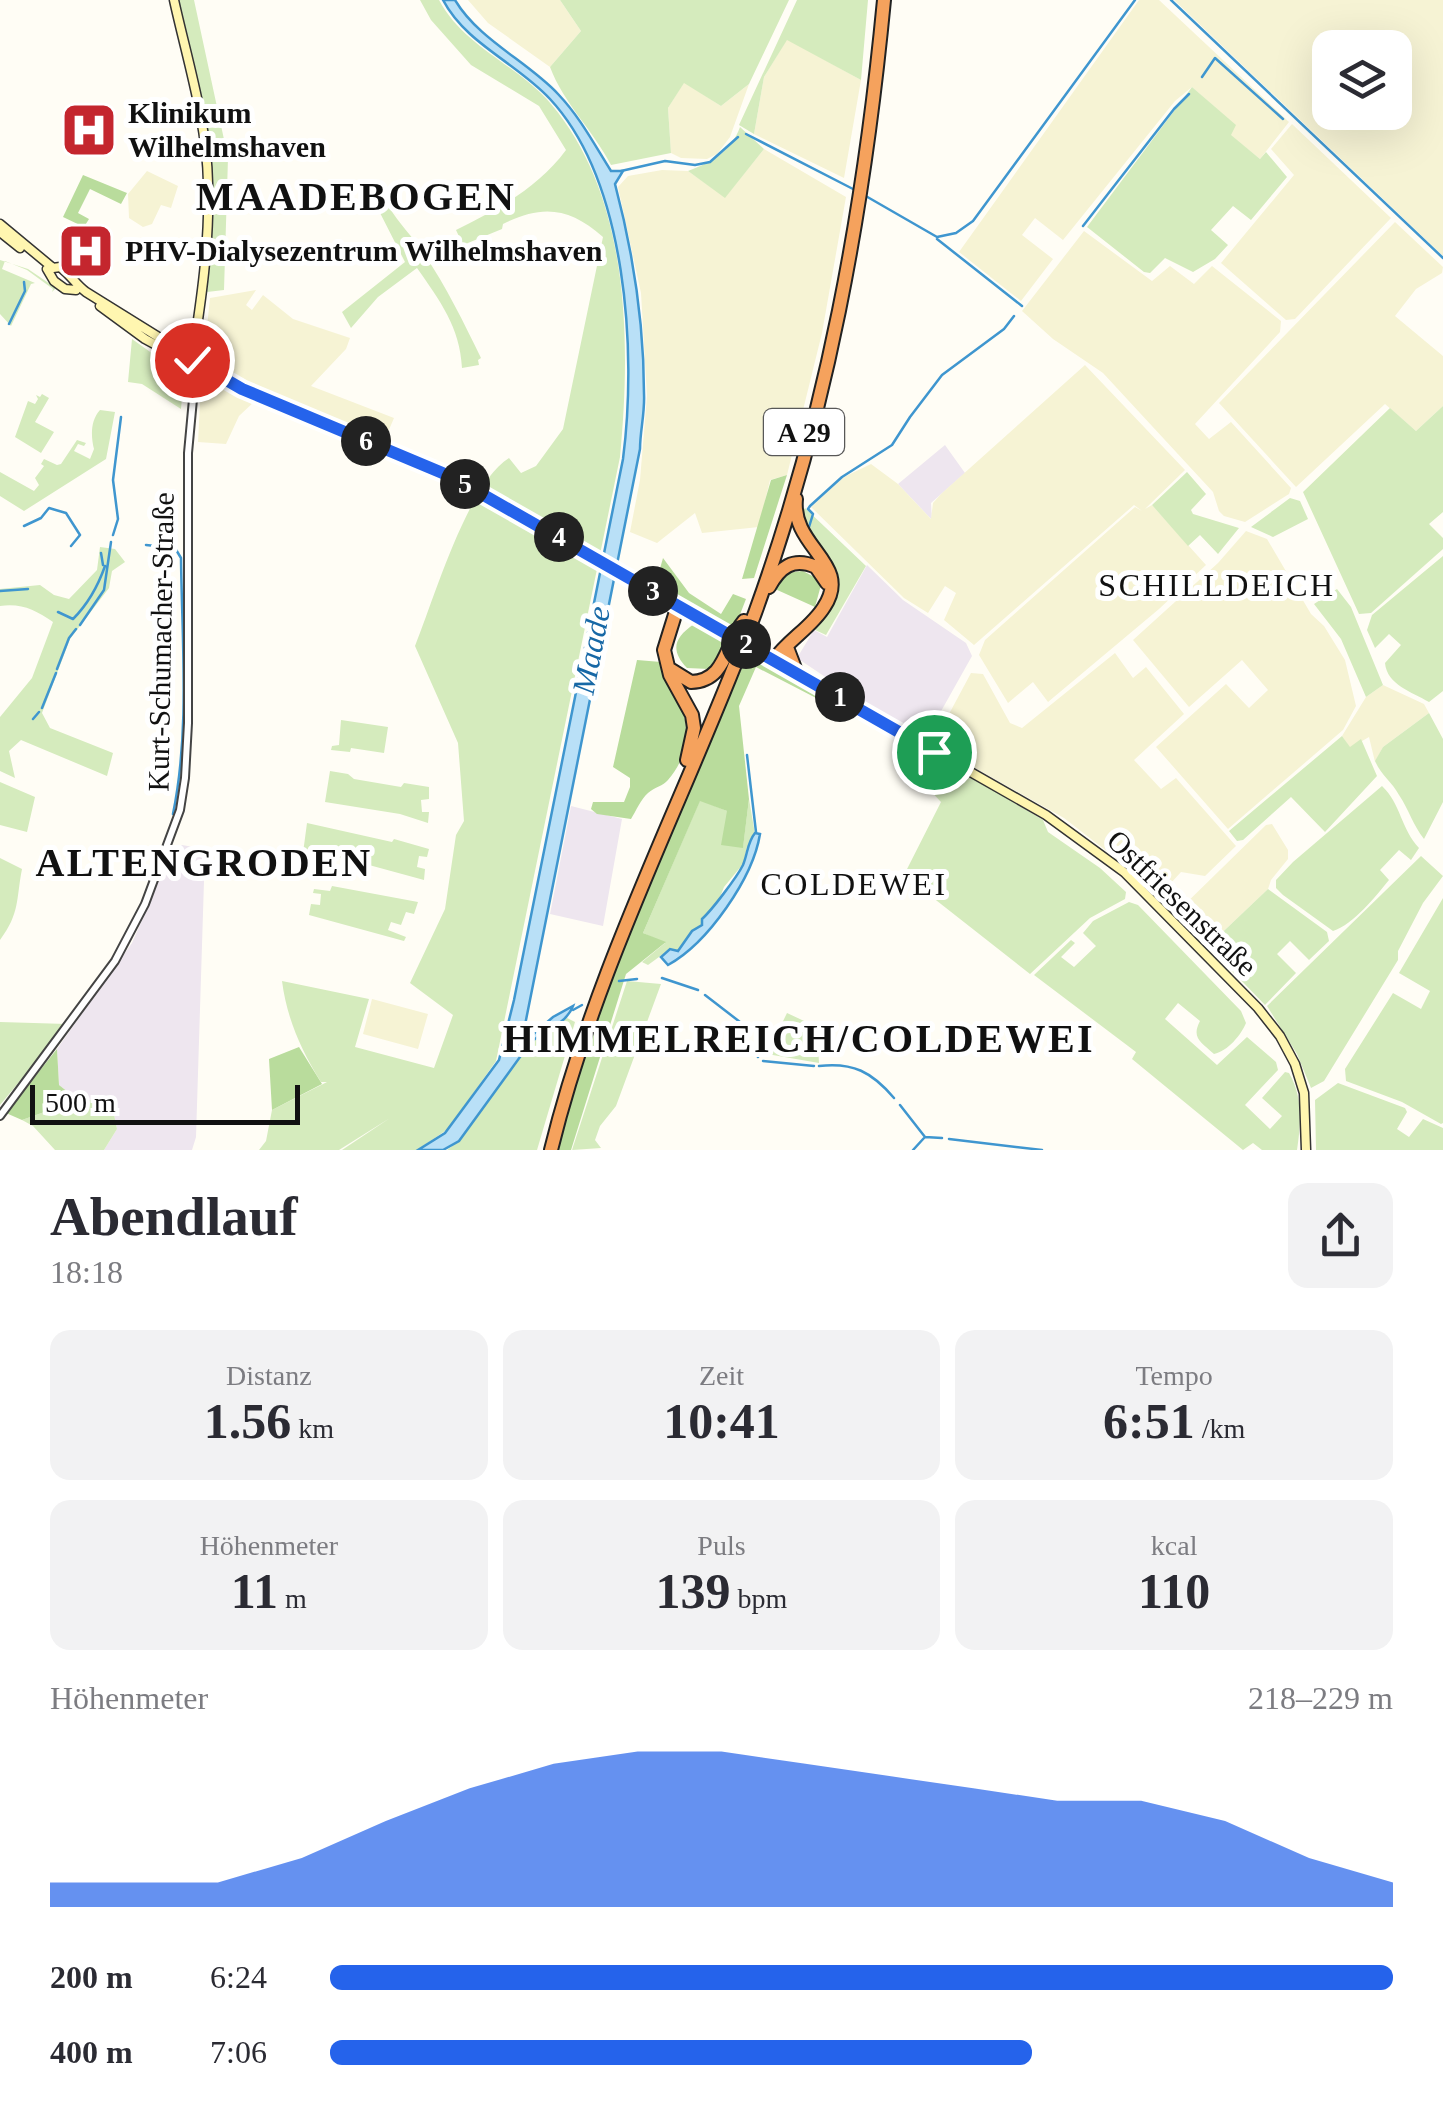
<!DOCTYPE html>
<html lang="de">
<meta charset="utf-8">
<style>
:root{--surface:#fff;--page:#f2f2f3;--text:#2b2b33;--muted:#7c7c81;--accent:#2563eb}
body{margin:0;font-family:"Times New Roman",serif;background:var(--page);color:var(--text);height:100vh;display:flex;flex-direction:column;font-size:38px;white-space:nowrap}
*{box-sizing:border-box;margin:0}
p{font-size:32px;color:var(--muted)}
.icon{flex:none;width:55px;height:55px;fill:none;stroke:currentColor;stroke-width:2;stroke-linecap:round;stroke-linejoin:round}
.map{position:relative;height:1150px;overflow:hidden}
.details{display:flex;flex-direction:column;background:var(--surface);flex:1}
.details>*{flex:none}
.controls{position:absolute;left:1312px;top:30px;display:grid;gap:20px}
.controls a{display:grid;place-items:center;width:100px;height:100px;border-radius:20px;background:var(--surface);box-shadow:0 10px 40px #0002;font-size:50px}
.scale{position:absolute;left:30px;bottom:25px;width:270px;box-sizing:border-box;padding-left:10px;border:5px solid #111;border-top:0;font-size:28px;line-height:35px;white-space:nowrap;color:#111;-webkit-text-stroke:8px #fff;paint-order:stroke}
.pin{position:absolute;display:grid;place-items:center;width:85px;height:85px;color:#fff;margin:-42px;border:5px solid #fff;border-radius:50%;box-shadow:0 2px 10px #0007}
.km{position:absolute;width:50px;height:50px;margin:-25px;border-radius:50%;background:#222;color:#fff;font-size:28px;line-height:50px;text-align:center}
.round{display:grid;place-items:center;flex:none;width:105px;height:105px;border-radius:20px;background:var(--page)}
.head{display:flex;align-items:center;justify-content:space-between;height:170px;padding:0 50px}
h1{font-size:55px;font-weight:800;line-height:75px}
.figures{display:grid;grid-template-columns:repeat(3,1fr);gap:15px;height:170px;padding:10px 50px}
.figures div{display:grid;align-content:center;border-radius:20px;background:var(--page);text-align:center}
.figures b{font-size:50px;font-weight:800}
.figures small{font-size:28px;font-weight:400}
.figures p{font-size:28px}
.chart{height:280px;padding:20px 50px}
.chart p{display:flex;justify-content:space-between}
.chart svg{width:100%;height:180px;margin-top:10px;fill:var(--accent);opacity:.7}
ul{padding:0 50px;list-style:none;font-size:32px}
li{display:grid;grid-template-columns:160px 120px 1fr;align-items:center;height:75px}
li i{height:25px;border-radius:12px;background:var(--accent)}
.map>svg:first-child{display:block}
</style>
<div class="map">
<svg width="1443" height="1150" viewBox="0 0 1443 1150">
<rect width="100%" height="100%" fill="#fffdf5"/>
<!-- industrial -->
<path fill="#eee6ef" d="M945,445L965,473L931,503L932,520L898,484Z
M867,565L903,600L966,643L972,656L926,738L915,737L797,658L814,630L827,637Z
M571,806L622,819L603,926L550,914Z
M182,845L205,849L196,1137L192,1150H104L117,1129L111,1100H78L59,1085L57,1049L132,943L172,851Z"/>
<!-- farmland -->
<path fill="#f6f3d4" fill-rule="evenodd" d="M468,0H560L581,31L550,67L488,23Z
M1139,0H1159L1289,122L1260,159L1230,135L1235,125L1192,87L1175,101L1063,240L1035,218L1022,235L1053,259L1021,301L959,252Z
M1174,0H1443V256ZM1330,48H1395V112H1330Z
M787,39L861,80L844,178L754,134L764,77Z
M684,82L721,106L749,84L730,137L717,154L707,159L681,158L671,153L668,108Z
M1292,124L1391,218L1295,319L1286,320L1221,263L1294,175L1271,149Z
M764,149L846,197L822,333L787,475L770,480L759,527L702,533L695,513L657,543L630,532L640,480L647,396L641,293L618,187L628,176L662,170L688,171L725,197Z
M147,171L178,186L171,208L161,205L152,224L143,227L129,218L128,194Z
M1395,222L1443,267L1442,273L1416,289L1395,316L1443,356V406L1416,431L1385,404L1296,487L1219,403Z
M1084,231L1152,281L1170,266L1194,284L1212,266L1281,321L1280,332L1195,424L1209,439L1231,422L1291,488L1289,494L1245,522L1224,516L1219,511L1213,492L1103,373L1053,339L1022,311Z
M256,290L246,305L252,310L263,295L293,319L350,338L346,349L311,386L394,418L385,439L291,404L209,365L205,346L210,298Z
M1085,365L1185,470L1145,509L1152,505L1206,565L1159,609L1048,702L1033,682L1008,703L979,655L985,640L1135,507L1142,511L1134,505L974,645L944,620L956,593L945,586L928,613L904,598L811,507L844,477L871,464L898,484L931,519L933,503L941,494Z
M206,381L256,400L239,416L226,444L198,442L201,385Z
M1246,531L1267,539L1311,614L1324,626L1345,660L1356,706L1343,730L1228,829L1156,747L1226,684L1249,708L1268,690L1242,660L1189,707L1133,640L1218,563Z
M1115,653L1133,678L1146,667L1184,714L1134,760L1161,789L1176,778L1236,846L1205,876L1181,872L1159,896L1122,863L1064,818L943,750L934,742L971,673L983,674L1010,723L1022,728Z
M1383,685L1424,704L1429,713L1383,747L1375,762L1369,737L1350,748L1342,736L1366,697Z
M1272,824L1288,850V859L1271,880L1268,889L1208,946L1175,914L1266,825Z
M372,999L428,1014L418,1049L363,1034Z"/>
<!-- green -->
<path fill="#d5ebbd" d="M178,0H194L228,158L224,290L207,292L213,198L211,156Z
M420,0H439C464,47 518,65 551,104C630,197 631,342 620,457L496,1061L448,1129L417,1150H342L390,1118L339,1150H259L266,1141L272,1110L327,1082H321C301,1050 287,1019 282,981L369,999L355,1047L434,1068L453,1015L410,983L445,909L456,835L464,821L458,743L415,646C434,599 468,483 509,458L521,473L536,466L563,429L603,237C570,208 543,204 503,224L502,229L463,245L456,230C498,209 538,188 566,150L539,106L471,65L431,20Z
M560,0H789L749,84L721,106L684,83L668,108L671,153L611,165C593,130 564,104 550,67L581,31Z
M797,0H868L861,80L787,40L764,77L754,134L739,125Z
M1192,87L1236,125L1231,135L1260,159L1266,152L1287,177L1251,220L1233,206L1211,230L1228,245L1215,259L1193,272L1165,258L1150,273L1144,272L1087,227Z
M740,127L764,149L725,198L688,171C712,162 731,152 740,127Z
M384,199C396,220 406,229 420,248C444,282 463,321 481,358L478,360L479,365L462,368C460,327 440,301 417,268L378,297L351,328L342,312L405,262L375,203Z
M0,260L28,269L56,288L52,292L53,289L27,270L5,261L2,269L35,283L31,284L11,326L0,314Z
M132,339L184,376L181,409L142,384L128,382Z
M42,394L49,398L35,422L54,432L41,453L15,437L28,401L35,404L38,399L36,395L40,397Z
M1443,406V512L1429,524L1443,538V549L1371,613L1359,614L1303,492L1390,408L1416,431Z
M100,410L115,412L106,459L24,511L0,496V472L34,491L39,485L35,478L44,466L41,464L44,459L57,465L61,464L77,440L86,443L84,446L78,444L74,451L90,459L94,449C91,437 90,421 100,410Z
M1187,472L1206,494L1191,510L1193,514L1239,528L1218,554L1200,535L1188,546L1152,505Z
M1290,498L1300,501L1308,519L1273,537L1251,527Z
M805,508L866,566L826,635L813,629C825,619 830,612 835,597C848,563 808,544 801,514Z
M100,547L115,549L125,562L112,571L109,588L70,639L42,713L50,728L113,753L107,776L21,740L9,751L15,778L0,771V717L32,678L53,622C35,610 22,603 0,606V589L40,585L54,595L69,599L97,570Z
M1443,556V691L1429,702C1412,692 1387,685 1385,663L1401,645L1389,634L1375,648L1367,630L1372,615Z
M1337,589L1351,607L1383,685L1366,697L1341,639L1314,604Z
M1429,713L1443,739V802L1424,839C1413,825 1409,810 1399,795C1392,782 1381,775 1375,761L1383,747Z
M341,720L388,727L384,753L351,748L350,752L331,750L332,746L339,745Z
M1342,736L1350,747L1361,739L1377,776L1325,832L1291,797L1243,840L1237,841L1229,831Z
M938,762L980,782L1043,820L1048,832L1100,868L1126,892L1125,899L1090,918L1030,974L904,875L941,802L926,786Z
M330,771L348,774L354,779L401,787L404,783L429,787V799L421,800L422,812H429L428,823L400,814L325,802Z
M0,782L35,797L27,832L0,825Z
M1382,786C1401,804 1401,829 1419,848L1411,860L1399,850L1380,870L1389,880C1375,897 1354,924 1333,931L1283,895L1276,888V880L1293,862Z
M749,799L755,834L747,847L743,864L724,887L716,907L702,919L703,925L692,931L678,951L670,949L648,965L642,962L665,943L643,933L700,800L727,811L743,847Z
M307,823L392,842L394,839L429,849L427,857L419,856L417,867L425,869L424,880L347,859L303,853Z
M1421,856L1443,876L1423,903L1398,951V960L1324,1081L1311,1088L1297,1054L1267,1006Z
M0,858L22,869C16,900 20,913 0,940Z
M332,886L418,902L414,914L406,912L401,925L391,922L388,930L406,937L404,941L309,915L311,904L320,905L321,894L313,893L314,889L330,891Z
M1268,889L1327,932L1329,941L1309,960L1290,941L1277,954L1296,973L1265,1005L1208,946Z
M1443,898V1123L1441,1124L1402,1102L1346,1081L1345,1069L1393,993L1421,1009L1430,991L1399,973Z
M1129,902L1138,905L1241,1011L1246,1023C1241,1035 1228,1051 1214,1054C1201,1042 1191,1038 1200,1021L1178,1003L1165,1019L1217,1065L1247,1037L1276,1062L1278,1070L1245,1105L1270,1129L1282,1116L1262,1098L1285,1072L1289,1073C1303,1097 1301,1123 1297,1150H1262L1253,1143L1243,1150L1132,1059L1136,1052L1034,975L1071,940L1075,943L1061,957L1074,967L1096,946L1083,933L1093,921Z
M627,981L661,984L616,1106L600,1126L595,1140L601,1148L572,1150Z
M787,1013L817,1027L819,1063L767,1054Z
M567,1018L575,1022L537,1150H447L459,1141L520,1057L524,1048Z
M0,1022L67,1024L0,1105Z
M1338,1083L1405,1108L1407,1112L1397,1129L1409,1137L1423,1119L1443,1128V1150H1316L1315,1100Z
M78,1100H111L117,1129L104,1150H55L33,1126L22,1120Z"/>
<!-- forest -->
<path fill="#b9dc9c" d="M83,175L127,193L121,204L90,189L78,213L89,219L84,227L63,217Z
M787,475L754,578L742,579L771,480Z
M663,558L689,593L721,614L733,594L746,599L734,630L662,589L657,579Z
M803,571L818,579L821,585L815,607L775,589C781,574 788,572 803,571Z
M694,624L726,642L709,669L687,668C670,650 674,638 694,624Z
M748,654L875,723L874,728L756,667L739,706L749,799L743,848L721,845L727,811L700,801L643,933L666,942L626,974L571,1150H555L618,945Z
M637,660L661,662C681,703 703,738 668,780C663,786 655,787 648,793C641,799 636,811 631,819L597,814L591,809L593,802H624L630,787V778L613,767Z
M299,1047L322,1084L272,1110L269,1059Z
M57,1049L59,1085L78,1100L22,1120L6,1113Z"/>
<!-- water -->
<path fill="#b9e0f7" stroke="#3f96cf" stroke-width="2.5" d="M443,0H455C479,40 527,61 558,94C580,117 594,144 611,171H623L615,184C633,252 644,324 644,394C645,413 640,431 640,449L523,1035L530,1037L553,1017L573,1006C564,1030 529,1033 520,1057L459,1141L443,1150H418L445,1133L499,1060L514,1000L623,459C637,352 627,182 550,99C517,63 466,44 443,0Z
M755,833L760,834C753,878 708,943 668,965L661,957L670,949L678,951L692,931L702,925V919C712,910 737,877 743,865C748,853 747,843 755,833Z"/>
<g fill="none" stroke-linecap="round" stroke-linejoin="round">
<!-- stream -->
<path stroke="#3f96cf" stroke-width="2.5" d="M1171,0L1443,258
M1202,77L1215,58L1283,119
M746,134L853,189
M621,171L665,161L695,165L710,162L738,137
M864,195L937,237L956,233L973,221L1135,0
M1083,226L1174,109L1189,94
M937,239L1022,306
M9,324L25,291L24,282
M24,526L41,518L49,508L66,513L80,535L71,546
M809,527L813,514L808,509L810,506L842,477L892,445L910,417L942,375L1004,329L1014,316
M113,535L118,519L113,480L121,417
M146,545L175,548L181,558C182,643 190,731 173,814
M101,553L103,565
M0,591L28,589
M58,612L73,619C89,603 98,586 105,566
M80,625L104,590L111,542
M57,669L69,638L76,629
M42,708L56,673
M33,719L39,712
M747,755L756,832
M662,978L698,990
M619,981L637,979
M705,995L740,1022L748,1042L758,1057
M573,1010L582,1005
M763,1061L814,1066
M819,1066C853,1062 872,1072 894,1098
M900,1105L925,1137L942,1138
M949,1139L1042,1150
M913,1150L924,1138"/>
<!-- tertiary casing -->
<g stroke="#444" stroke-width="10">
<path id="tertiary" d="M196,386L201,380L213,377
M0,1116L115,961L145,904L180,810L185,778L188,723V453L196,367"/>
</g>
<!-- secondary casing -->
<g stroke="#333" stroke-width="11">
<path id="secondary" d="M174,0C187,59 207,122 208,183C210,242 201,302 192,360
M0,224L53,268L60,267C72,276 75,284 86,292L242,389L452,477L727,633
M0,232L20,248
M47,269L54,281L65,289L76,290
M100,306L145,339L189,363
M177,362L190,374
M760,652L1046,815L1124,872L1258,1008L1280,1036L1295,1064L1304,1093L1306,1150"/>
</g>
<!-- motorway casing -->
<g stroke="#222" stroke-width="16">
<path id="motorway" d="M769,587C780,567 793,557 816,567L827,583
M678,605L664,650L670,675L692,715L694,728L687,760
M788,650L796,671
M774,660C788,640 812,627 824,607C853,563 791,548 796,499
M670,669L691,682C727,681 725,643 744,621
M551,1150C597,962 688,793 755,613C827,415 864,209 884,0"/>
</g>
<!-- tertiary -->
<use href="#tertiary" stroke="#fff" stroke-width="6"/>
<!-- secondary -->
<use href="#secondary" stroke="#fff6b0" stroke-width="8"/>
<!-- motorway -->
<use href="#motorway" stroke="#f5a25d" stroke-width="12"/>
<!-- secondary-bridge casing -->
<g stroke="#333" stroke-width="11" stroke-linecap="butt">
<path id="secondary-bridge" d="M727,633L760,652"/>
</g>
<!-- secondary-bridge -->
<use href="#secondary-bridge" stroke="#fff6b0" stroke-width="8"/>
</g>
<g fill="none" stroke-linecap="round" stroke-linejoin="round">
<!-- route casing -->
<g stroke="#fff" stroke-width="20">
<path id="route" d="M192,360L242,389L452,477L934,752"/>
</g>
<!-- route -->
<use href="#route" stroke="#2563eb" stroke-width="12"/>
</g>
<!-- icons -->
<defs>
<g id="hospital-square" transform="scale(2.875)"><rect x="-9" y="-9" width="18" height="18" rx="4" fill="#c4262e" stroke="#fff"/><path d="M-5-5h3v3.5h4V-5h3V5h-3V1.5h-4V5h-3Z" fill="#fff"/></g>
</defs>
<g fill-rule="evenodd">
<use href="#hospital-square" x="89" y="130"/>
<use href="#hospital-square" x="86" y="251"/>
</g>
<g text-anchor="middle" stroke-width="10" stroke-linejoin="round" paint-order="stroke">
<!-- shield labels -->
<rect fill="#fff" stroke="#585858" stroke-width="2.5" x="764" y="409" width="80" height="46" rx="8"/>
<g font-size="28" font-weight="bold" fill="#111">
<text x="804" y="442">A 29</text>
</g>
<!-- poi labels -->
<g font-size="30" font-weight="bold" fill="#111" stroke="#fff" text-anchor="start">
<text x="128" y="123">Klinikum<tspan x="128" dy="34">Wilhelmshaven</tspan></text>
<text x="125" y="261">PHV-Dialysezentrum Wilhelmshaven</text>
</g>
<!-- street labels -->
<g font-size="30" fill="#111" stroke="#fff">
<text transform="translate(161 642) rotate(-89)" y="10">Kurt-Schumacher-Straße</text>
<text transform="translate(1182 903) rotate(44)" y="10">Ostfriesenstraße</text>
</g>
<!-- neighbourhood labels -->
<g font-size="32" letter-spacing="2.5" fill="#111" stroke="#fff">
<text x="1217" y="596">SCHILLDEICH</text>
<text x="854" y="895">COLDEWEI</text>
</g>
<!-- water labels -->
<g font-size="32" font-style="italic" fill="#1768a6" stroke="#fff">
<text transform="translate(591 650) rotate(-79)" y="11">Maade</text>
</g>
<!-- district labels -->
<g font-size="40" font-weight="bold" letter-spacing="2.5" fill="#111" stroke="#fff">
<text x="356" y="210">MAADEBOGEN</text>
<text x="204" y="876">ALTENGRODEN</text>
<text x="799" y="1052">HIMMELREICH/COLDEWEI</text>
</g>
</g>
</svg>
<div class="controls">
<a><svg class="icon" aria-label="layers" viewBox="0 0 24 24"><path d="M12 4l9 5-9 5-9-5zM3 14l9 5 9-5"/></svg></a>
</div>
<div class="scale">500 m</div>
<div class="pin" style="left:934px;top:752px;background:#1e9e55"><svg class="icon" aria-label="arrive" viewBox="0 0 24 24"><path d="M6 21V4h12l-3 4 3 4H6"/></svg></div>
<div class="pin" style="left:192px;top:360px;background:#d93025"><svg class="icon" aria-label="check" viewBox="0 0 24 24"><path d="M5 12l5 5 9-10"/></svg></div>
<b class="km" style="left:840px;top:697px">1</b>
<b class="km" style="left:746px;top:644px">2</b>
<b class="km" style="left:653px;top:591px">3</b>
<b class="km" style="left:559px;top:537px">4</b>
<b class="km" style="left:465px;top:484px">5</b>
<b class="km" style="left:366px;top:441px">6</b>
</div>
<section class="details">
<div class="head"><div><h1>Abendlauf</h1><p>18:18</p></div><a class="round"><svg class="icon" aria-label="share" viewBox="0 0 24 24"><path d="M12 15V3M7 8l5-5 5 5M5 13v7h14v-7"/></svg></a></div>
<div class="figures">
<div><p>Distanz</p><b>1.56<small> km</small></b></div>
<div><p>Zeit</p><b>10:41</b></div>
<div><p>Tempo</p><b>6:51<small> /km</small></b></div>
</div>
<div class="figures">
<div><p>Höhenmeter</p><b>11<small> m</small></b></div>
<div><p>Puls</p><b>139<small> bpm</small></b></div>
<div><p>kcal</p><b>110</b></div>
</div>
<div class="chart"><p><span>Höhenmeter</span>218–229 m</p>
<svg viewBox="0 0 160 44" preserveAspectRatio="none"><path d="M0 44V38L10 38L20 38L30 32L40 23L50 15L60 9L70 6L80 6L90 9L100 12L110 15L120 18L130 18L140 23L150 32L160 38V44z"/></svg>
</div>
<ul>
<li><b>200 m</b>6:24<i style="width:100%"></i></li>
<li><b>400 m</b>7:06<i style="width:66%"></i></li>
</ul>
</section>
